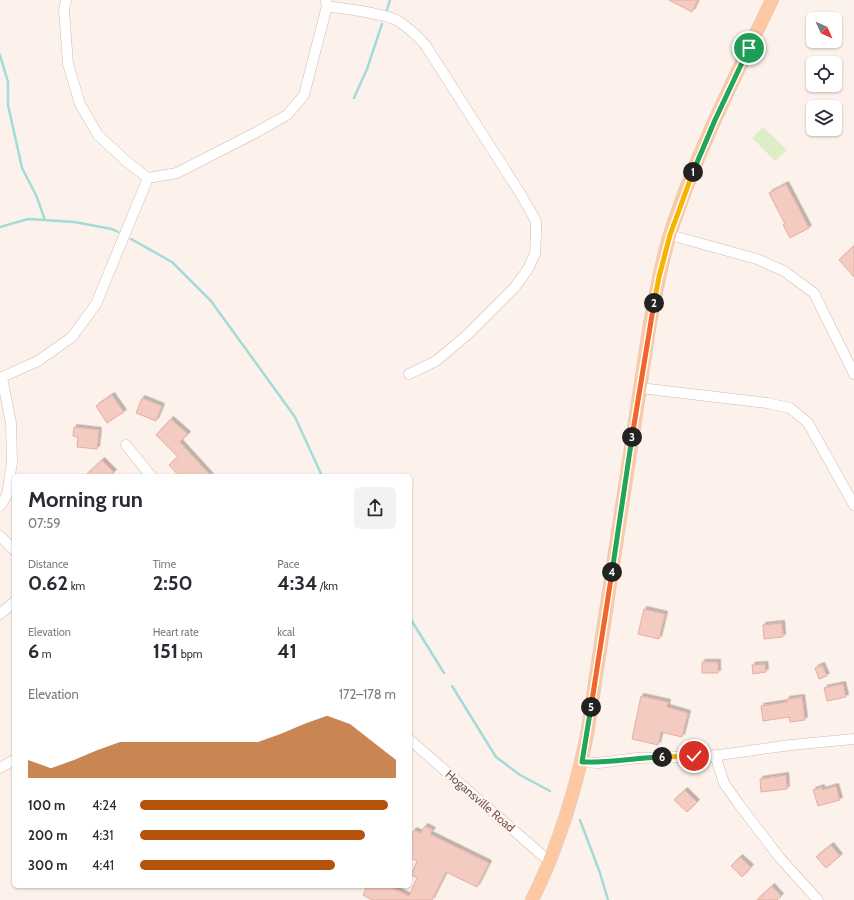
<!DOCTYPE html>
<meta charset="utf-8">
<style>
:root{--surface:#fff;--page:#f2f2f3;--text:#2b2b33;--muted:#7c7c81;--accent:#b45309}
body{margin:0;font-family:Cabin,sans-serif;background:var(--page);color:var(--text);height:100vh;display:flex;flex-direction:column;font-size:15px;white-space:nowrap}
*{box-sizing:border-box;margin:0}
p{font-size:13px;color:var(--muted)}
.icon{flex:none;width:22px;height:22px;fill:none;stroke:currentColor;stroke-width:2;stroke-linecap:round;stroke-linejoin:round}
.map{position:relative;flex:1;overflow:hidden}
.sheet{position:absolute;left:12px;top:474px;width:400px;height:414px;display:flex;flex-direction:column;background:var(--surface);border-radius:6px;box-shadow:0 1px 3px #0004}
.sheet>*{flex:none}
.needle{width:26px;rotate:135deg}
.buttons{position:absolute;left:806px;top:12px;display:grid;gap:8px}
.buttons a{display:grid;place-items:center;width:36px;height:36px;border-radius:6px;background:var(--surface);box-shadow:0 1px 3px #0004;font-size:20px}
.pin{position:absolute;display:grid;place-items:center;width:34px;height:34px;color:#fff;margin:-17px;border:2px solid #fff;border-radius:50%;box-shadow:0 1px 4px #0007}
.km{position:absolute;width:20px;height:20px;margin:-10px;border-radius:50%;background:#222;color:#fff;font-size:11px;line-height:20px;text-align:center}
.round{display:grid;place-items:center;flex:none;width:42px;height:42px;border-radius:6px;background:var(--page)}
.head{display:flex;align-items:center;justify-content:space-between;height:68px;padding:0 16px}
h1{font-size:22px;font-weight:700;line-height:30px}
.figures{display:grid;grid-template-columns:repeat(3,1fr);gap:6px;height:68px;padding:4px 16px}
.figures div{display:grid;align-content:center}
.figures b{font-size:20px;font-weight:700}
.figures small{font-size:11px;font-weight:400}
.figures p{font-size:11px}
.chart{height:112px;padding:8px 16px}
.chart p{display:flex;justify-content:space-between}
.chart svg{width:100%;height:72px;margin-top:4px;fill:var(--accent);opacity:.7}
ul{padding:0 16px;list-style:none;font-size:13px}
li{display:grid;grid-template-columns:64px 48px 1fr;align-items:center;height:30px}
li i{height:10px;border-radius:5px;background:var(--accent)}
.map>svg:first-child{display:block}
</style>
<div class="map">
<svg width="854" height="900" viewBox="0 0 854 900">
<defs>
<filter id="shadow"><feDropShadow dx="2.5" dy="-2.5" stdDeviation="0" flood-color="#0004"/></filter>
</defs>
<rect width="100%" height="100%" fill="#fdf2eb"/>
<!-- green -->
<path fill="#deecc8" d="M763,127L787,150L775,161L752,138Z"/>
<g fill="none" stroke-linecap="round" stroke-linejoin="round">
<!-- stream -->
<path stroke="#a3dbd8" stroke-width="2.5" d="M387,10L390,0
M0,55L8,82V105L22,168L36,195L45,220
M354,98L367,69L382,24
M0,227L28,219L74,222L112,229L118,232
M131,239L172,262L211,301L295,417L322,476
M410,618L444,673
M452,686L496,757L520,775L550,791
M580,820L600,873L608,900"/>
</g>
<!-- building -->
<path fill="#f4cbc1" stroke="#e7ada1" filter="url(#shadow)" d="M669,0H698L692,12Z
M786,184L809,228L790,238L783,225L785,224L769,193Z
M854,246V277L839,260Z
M112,395L124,412L107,423L96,406Z
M142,398L162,406L156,421L136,413Z
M171,419L188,434L180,442L211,476H179L169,465L178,457L156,435Z
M74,427L99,430L97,449L77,447L78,437L73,436Z
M102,460L114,472L110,476H85Z
M644,609L665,614L659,639L638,634Z
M782,623L783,637L764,639L763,625Z
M702,662H718V673H702Z
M765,664L766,672L753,674L752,665Z
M822,665L827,676L819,679L815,668Z
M843,684L846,697L827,701L824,688Z
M641,696L668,702L667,707L688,713L682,737L661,732L658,745L632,739Z
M802,697L805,720L790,722L789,717L763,721L761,706L787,702V699Z
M786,775L787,789L761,792L760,779Z
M836,786L840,800L818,806L813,790L822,787V790Z
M685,790L697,802L687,812L674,800Z
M425,826L433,830L430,834L489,863L477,887L446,872L432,900H372L363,895L367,886H389L409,896L417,878L411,875L417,861L410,858V837L414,830L421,833Z
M831,845L840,856L826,868L816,857Z
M740,857L751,867L742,877L731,866Z
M772,886L781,896L777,900H757Z"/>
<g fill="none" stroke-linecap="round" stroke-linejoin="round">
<!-- minor casing -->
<g stroke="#d3bab2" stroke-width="11">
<path id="minor" d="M66,0L64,10L68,64L80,104L98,135L126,161L148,178L177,173L255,133L287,115L304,95L327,6L326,1
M327,6C344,9 385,13 398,21C409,28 418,36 426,46L520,193L536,221V235L535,254L528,269L515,287L467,335L436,361L409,374
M670,235L757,259L784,271L814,293L854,374
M0,378L38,361L72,337L96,304L148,178
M640,388L767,403L790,408L808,423L854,505
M126,445L151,476
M0,506L7,495L12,462L11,423L2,378
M0,536L14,550
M0,614L14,602
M410,740L550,862
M715,755L724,783L738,803L779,857L818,900
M582,762L599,763L637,758L712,756L791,745L854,739
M0,768L14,760"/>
</g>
<!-- major casing -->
<g stroke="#dacfcd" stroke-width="14">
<path id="major" d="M532,900C558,848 575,792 587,735L650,323C656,294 661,263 670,234C696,153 735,77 772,0"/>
</g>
<!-- minor -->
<use href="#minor" stroke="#fff" stroke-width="10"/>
<!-- major -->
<use href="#major" stroke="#fdc8a2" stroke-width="13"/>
</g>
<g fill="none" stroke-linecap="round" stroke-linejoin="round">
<!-- split-1 casing -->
<g stroke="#fff" stroke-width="8">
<path id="split-1" d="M693,172L715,120L749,48"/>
</g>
<!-- split-2 casing -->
<g stroke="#fff" stroke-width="8">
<path id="split-2" d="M654,303L659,277L670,235L693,172"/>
</g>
<!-- split-3 casing -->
<g stroke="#fff" stroke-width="8">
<path id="split-3" d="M632,437L654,303"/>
</g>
<!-- split-4 casing -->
<g stroke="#fff" stroke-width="8">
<path id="split-4" d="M612,572L632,437"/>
</g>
<!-- split-5 casing -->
<g stroke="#fff" stroke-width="8">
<path id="split-5" d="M591,707L612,572"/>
</g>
<!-- split-6 casing -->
<g stroke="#fff" stroke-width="8">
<path id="split-6" d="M591,707L582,762C608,763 635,758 662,757"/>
</g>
<!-- split-7 casing -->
<g stroke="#fff" stroke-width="8">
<path id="split-7" d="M662,757L694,756"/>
</g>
<!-- split-1 -->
<use href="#split-1" stroke="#22a559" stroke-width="5"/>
<!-- split-2 -->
<use href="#split-2" stroke="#f5b400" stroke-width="5"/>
<!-- split-3 -->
<use href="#split-3" stroke="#f0652b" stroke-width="5"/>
<!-- split-4 -->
<use href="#split-4" stroke="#22a559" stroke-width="5"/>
<!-- split-5 -->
<use href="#split-5" stroke="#f0652b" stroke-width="5"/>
<!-- split-6 -->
<use href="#split-6" stroke="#22a559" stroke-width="5"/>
<!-- split-7 -->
<use href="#split-7" stroke="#f5b400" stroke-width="5"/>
</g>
<g text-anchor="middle" stroke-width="3.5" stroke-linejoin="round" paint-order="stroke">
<!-- street labels -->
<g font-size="12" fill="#7a534c" stroke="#fff7f2">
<text transform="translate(480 801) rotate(41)" y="4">Hogansville Road</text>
</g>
</g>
</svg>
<div class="buttons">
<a><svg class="needle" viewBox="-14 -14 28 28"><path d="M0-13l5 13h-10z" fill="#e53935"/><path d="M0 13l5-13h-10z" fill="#7c7c81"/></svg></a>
<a><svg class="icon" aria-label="locate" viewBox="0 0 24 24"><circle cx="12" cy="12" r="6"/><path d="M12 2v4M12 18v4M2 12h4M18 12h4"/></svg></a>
<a><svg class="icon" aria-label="layers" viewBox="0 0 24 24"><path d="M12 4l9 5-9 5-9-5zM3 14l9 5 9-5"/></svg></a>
</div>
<div class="pin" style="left:749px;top:48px;background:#1e9e55"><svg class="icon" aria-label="arrive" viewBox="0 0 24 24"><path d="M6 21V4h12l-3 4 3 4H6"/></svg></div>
<div class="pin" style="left:694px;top:756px;background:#d93025"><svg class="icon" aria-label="check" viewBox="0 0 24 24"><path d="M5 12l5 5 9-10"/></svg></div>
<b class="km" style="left:693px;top:172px">1</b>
<b class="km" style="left:654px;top:303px">2</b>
<b class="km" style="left:632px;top:437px">3</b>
<b class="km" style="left:612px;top:572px">4</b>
<b class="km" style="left:591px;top:707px">5</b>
<b class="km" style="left:662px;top:757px">6</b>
<section class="sheet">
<div class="head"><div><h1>Morning run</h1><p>07:59</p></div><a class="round"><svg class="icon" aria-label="share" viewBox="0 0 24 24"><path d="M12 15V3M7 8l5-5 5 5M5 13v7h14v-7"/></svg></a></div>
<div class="figures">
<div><p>Distance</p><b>0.62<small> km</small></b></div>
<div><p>Time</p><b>2:50</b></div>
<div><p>Pace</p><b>4:34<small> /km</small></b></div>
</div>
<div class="figures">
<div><p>Elevation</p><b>6<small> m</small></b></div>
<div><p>Heart rate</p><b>151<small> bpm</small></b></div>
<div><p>kcal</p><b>41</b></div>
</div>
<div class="chart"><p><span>Elevation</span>172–178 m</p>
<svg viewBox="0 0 160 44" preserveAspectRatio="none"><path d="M0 44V33L10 38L20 33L30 27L40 22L50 22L60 22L70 22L80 22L90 22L100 22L110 17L120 11L130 6L140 11L150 22L160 33V44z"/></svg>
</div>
<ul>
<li><b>100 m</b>4:24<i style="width:97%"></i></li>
<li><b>200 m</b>4:31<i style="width:88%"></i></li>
<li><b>300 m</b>4:41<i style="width:76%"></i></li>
</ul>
</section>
</div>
